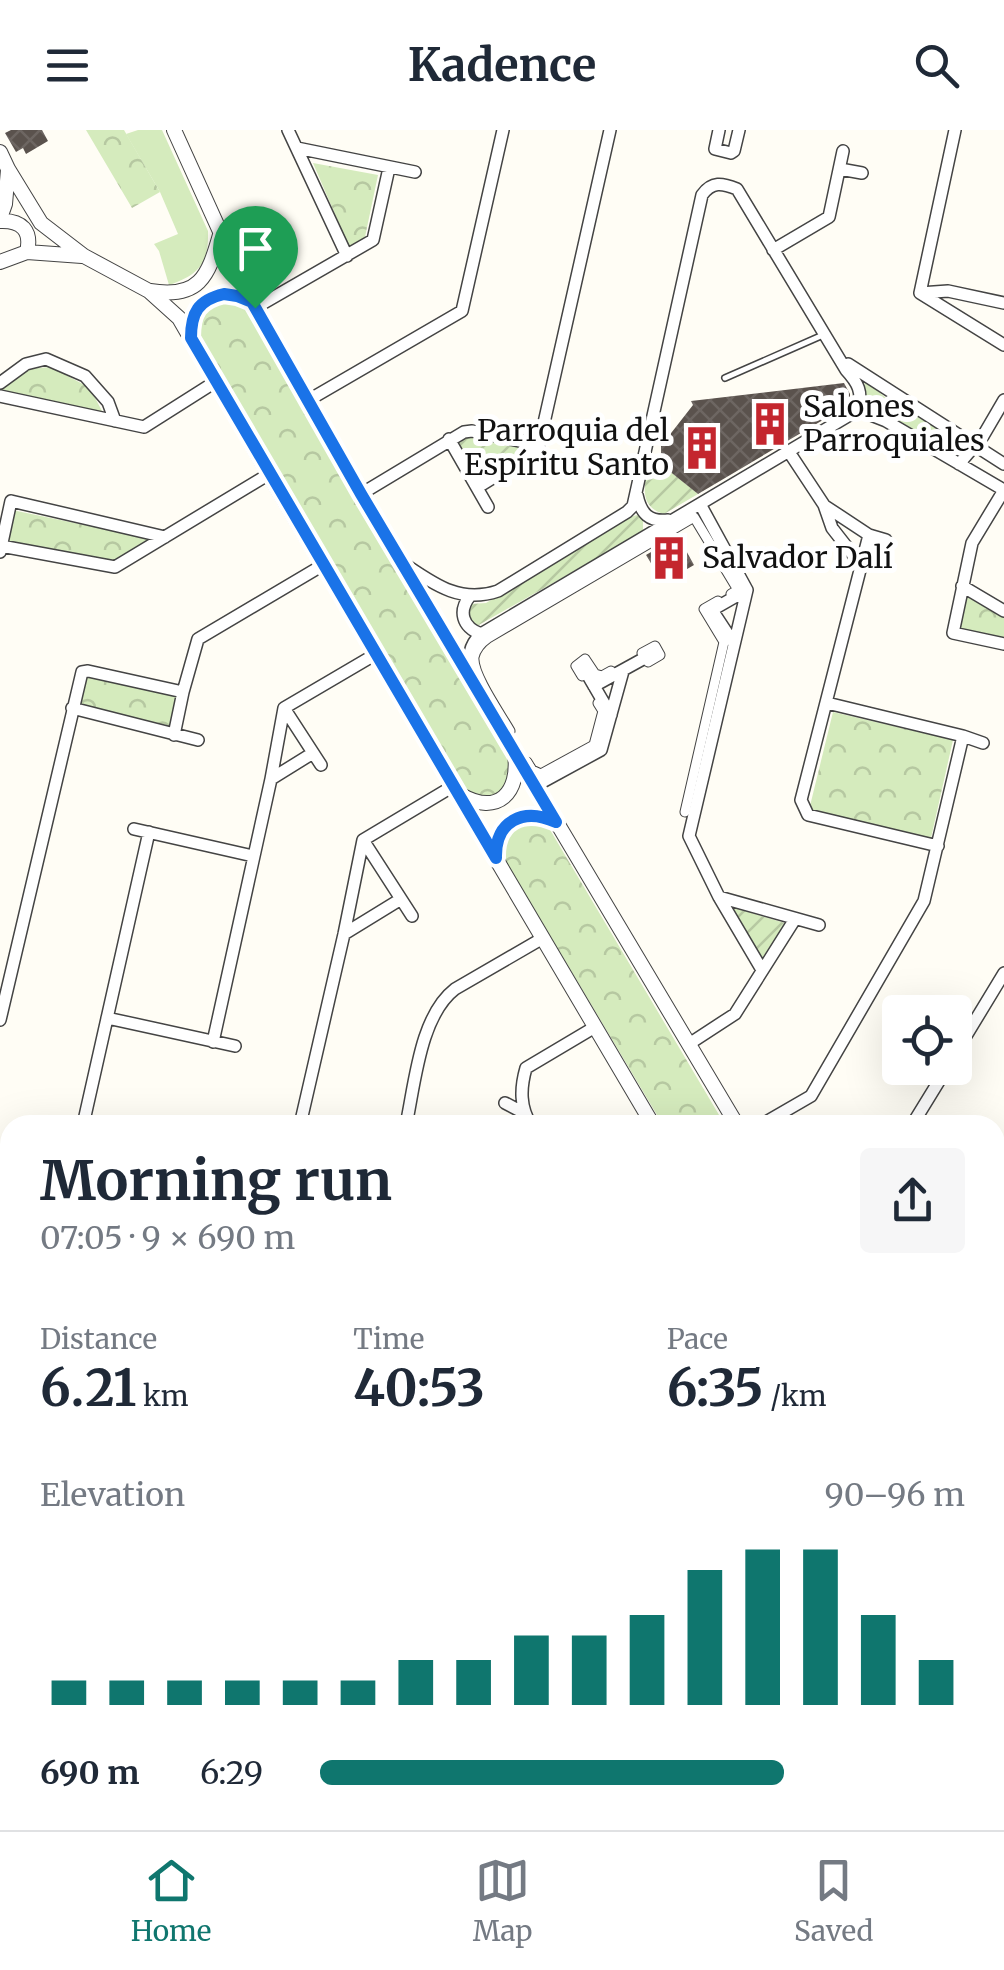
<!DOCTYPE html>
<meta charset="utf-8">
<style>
:root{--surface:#fff;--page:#f6f6f7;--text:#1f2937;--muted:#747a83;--line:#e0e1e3;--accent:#0f766e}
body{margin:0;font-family:Merriweather,serif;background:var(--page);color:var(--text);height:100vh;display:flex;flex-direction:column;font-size:38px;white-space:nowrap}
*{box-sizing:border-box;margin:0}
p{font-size:32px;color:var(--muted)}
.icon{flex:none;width:55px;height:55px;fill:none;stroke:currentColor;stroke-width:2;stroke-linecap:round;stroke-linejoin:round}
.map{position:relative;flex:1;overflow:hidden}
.details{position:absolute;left:0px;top:985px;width:1005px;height:715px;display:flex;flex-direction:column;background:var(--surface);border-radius:30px 30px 0 0;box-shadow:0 10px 40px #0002}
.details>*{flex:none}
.fabs{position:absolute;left:882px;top:865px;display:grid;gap:20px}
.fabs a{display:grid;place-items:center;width:90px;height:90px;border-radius:10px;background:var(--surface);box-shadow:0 10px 40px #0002;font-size:50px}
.pin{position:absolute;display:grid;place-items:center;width:85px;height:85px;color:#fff;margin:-102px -42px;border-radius:50% 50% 50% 0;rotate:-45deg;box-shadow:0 0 10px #0007}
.pin .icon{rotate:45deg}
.round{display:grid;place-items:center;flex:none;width:105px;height:105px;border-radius:10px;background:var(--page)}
.summary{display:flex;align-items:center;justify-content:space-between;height:170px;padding:0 40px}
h1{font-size:55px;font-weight:700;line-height:75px}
.metrics{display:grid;grid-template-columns:repeat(3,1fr);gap:15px;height:170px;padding:10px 40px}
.metrics div{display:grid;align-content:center}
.metrics b{font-size:50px;font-weight:700}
.metrics small{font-size:28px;font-weight:400}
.metrics p{font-size:28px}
.chart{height:280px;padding:20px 40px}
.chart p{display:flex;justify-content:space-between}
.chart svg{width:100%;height:180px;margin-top:10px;stroke:var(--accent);stroke-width:6}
ul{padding:0 40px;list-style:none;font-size:32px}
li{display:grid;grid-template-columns:160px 120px 1fr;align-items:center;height:75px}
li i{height:25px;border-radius:12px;background:var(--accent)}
header{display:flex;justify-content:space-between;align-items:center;height:130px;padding:0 40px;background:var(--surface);font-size:45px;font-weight:700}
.menu{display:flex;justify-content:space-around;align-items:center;height:140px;border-top:2px solid var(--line);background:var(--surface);font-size:28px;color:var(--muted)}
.menu a{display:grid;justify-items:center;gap:5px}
.menu .active{color:var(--accent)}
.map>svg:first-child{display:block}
</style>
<header><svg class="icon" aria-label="menu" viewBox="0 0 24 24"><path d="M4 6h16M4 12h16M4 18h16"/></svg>Kadence<svg class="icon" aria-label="search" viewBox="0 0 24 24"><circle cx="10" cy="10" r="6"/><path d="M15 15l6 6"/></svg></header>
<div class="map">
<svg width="1004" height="1700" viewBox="0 0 1004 1700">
<defs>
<pattern id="park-crowns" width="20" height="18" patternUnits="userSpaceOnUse" patternTransform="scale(2.5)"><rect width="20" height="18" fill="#d5ebbd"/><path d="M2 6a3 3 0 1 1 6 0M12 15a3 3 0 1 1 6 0" fill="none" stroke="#b6c8a1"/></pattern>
<pattern id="garden-furrows" width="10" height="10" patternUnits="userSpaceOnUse" patternTransform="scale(2.5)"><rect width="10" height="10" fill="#d5ebbd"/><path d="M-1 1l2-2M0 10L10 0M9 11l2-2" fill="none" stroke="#b6c8a1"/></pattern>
<pattern id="building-cross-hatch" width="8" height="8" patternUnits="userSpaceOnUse" patternTransform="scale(2.5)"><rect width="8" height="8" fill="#5a524d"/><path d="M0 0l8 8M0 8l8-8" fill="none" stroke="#6d6662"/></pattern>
</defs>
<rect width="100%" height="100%" fill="#fffdf5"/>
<!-- grass -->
<path fill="#d5ebbd" d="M138,0H162L208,101C209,133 199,145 169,155L159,121L154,114L178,104L160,62L126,4Z"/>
<!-- park -->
<path fill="url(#park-crowns)" d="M86,0H124L160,62L132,78Z
M313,33L378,45L365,107L349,117Z
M220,172H239L246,178L306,279L336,339L510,632L512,639L503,664L473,668L463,657L270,328L198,214C196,191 200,184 220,172Z
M51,237L90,258L103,283L0,261L26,239Z
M864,250L885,267L961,313L963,318L958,325L952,323L888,284L865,276L866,268Z
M12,380L152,409L116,432L6,412Z
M966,464L1004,486V511L962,502L958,498Z
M88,545L178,567L171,596L83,577L77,569L83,546Z
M833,582L953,610L931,708L809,680Z
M522,691H540L549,698L725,995H663L502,725C501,707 509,701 522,691Z"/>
<!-- garden -->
<path fill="url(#garden-furrows)" d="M470,305L517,316L526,325L481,352L477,350L457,316L459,311Z
M651,326L698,364L664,384C635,376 646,348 651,326Z
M637,385L643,389V402L477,496L467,489L470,474L486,473L630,387Z
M731,777L785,793L763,827H762Z"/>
<!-- building -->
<path fill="url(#building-cross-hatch)" d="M11,0H42L48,11L26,24L23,18L16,22L5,3Z
M844,253L850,264V274L698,364L658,332L661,329V316L693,275L691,271Z
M678,406L694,435L663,453L646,425Z"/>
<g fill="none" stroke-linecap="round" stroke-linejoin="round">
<!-- service casing -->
<g stroke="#444" stroke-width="8">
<path id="service" d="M725,248L823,205
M995,1582L1004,1579"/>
</g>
<!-- pedestrian casing -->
<g stroke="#444" stroke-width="11">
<path id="pedestrian" d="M658,290L663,289
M642,523L655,516L660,525L648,532
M582,546L576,536L585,529L595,544L602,546L611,541
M510,601C501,585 472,544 474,527C476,518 481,513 488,508L694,387L738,460L731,464
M527,632L532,640L541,644L594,615L603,581L598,573
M685,682L724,512L704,479L718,471"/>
</g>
<!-- minor casing -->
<g stroke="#444" stroke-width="14">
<path id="minor" d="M288,0L347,126
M719,0L715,19L731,23L734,21L739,0
M297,18L415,42
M840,39L862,43
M773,120L829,87L843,21
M920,163L955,0
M920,163L1004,215
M920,163L948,161L1004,173
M255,178L373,110L389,38
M848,234L1004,334
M0,253L26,234L46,229L85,246L108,272L115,291
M0,266L144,297L215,252
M307,271L462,181L503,0
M858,280L886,291L1004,360
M449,309L488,377
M789,322L824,375L832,398L861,435
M959,334L983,306L1004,270
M478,357L535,322L539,315L610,0
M1004,360L972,413L953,503L1004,514
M361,364L464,302L472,301L539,315
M637,365C641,384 649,392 668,390
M700,374L747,460L689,706L719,767L762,840
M825,376L869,405L886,410
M869,405L801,670L808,685L938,716
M1,416L115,437L269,344
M0,422L11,371L165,407
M403,433C434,454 460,474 498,461L627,382L633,376L702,65C712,51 722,53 737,59L846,240C858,253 863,262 858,280
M962,456L1004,481
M470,466C458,481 462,497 481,504
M733,512L712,480L747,460
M583,537L611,585
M470,547C469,529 467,517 481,504L858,280
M594,556L652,524
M827,573L963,606L983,613
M72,578L198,610
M284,578L321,635
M174,605L183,562L198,509L323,435
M271,649L313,623
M535,656L601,620L623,541
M134,699L253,726
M363,710L412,786
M719,767L819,795
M344,804L401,769
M107,888L235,916
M0,890L82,542L88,541L183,562
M213,912L271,649L284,578L376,524
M689,914L735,884L795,789
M955,924L1004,843
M505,973L524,983
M83,995L149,702
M300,995L344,804L363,710L455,655
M406,995C415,953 420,886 455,859L543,808
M531,995C520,977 520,959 526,938L595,897
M761,995L811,966L924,771L963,606
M912,995L947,938
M995,1233L1004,1238
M0,1297L10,1280
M0,1401L10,1408
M995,1452L1004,1437
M0,1504L10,1487
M445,1690L460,1700
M912,1690L926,1700
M8,1700L13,1690
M127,1700L132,1690
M247,1700L252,1690
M367,1700L373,1690
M488,1700L494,1690
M610,1700L616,1690
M730,1700L736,1690
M850,1700L856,1690"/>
</g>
<!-- tertiary casing -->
<g stroke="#444" stroke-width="16">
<path id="tertiary" d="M174,0L252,172L361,364L737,995
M0,22L8,39L41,93L84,126L149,161L179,188L269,344L653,995
M0,88L5,74L8,40
M0,91C22,90 32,101 27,122
M0,132L27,122L82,126
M150,161C199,169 208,147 220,105
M191,206C192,166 219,158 252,172
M461,665C498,686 520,663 515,624
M496,728C495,692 522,676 555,691
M995,1066L1004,1050
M995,1100L1004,1084"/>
</g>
<!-- secondary casing -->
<g stroke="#333" stroke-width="18">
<path id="secondary" d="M0,1120L10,1123
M0,1139L10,1141
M995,1351L1004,1354
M995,1368L1004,1372"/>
</g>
<!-- service -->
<use href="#service" stroke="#fff" stroke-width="5"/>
<!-- pedestrian -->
<use href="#pedestrian" stroke="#fff" stroke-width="9"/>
<!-- minor -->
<use href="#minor" stroke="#fff" stroke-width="11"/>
<!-- tertiary -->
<use href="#tertiary" stroke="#fff" stroke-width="14"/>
<!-- secondary -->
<use href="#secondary" stroke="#fff6b0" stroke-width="15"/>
</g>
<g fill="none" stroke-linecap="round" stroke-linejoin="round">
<!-- route casing -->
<g stroke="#fff" stroke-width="20">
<path id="route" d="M224,164L237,166L252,172L361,364L556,692C523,677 495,691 496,728L191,208C191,183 198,170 224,164Z"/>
</g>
<!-- route -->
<use href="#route" stroke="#1a73e8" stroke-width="12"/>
</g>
<!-- icons -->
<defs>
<g id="building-bare" transform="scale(3.45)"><path d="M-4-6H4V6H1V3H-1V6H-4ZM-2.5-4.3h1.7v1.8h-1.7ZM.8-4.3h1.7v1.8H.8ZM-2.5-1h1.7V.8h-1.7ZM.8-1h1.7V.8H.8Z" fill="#c4262e" stroke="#fff" stroke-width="2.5" paint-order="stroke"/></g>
</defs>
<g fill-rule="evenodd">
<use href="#building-bare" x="770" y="294"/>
<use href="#building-bare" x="702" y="318"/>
<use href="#building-bare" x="669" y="428"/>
</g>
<g text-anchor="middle" stroke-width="10" stroke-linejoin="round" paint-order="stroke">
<!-- poi labels -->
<g font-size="30" fill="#111" stroke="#fff" text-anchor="start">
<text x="803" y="287">Salones<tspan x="803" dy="34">Parroquiales</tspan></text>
<text x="669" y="311" text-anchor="end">Parroquia del<tspan x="669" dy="34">Espíritu Santo</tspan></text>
<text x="702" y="438">Salvador Dalí</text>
</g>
</g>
</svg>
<div class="fabs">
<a><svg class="icon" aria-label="locate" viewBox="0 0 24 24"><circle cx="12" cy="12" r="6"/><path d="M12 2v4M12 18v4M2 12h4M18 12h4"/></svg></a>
</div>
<div class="pin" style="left:255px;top:178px;background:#1e9e55"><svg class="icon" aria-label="arrive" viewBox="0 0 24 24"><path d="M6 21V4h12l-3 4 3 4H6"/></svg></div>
<section class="details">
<div class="summary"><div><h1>Morning run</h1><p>07:05 · 9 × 690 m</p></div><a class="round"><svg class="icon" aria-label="share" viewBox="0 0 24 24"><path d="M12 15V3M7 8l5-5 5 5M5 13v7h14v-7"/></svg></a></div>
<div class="metrics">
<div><p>Distance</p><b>6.21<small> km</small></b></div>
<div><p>Time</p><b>40:53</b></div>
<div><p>Pace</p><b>6:35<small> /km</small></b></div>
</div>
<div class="chart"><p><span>Elevation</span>90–96 m</p>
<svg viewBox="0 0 160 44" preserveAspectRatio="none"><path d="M5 44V38M15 44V38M25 44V38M35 44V38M45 44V38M55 44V38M65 44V33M75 44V33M85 44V27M95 44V27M105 44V22M115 44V11M125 44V6M135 44V6M145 44V22M155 44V33"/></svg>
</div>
<ul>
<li><b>690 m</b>6:29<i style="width:72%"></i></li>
</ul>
</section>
</div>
<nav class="menu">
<a class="active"><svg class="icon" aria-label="home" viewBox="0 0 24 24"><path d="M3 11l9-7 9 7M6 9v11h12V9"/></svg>Home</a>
<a><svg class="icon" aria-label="map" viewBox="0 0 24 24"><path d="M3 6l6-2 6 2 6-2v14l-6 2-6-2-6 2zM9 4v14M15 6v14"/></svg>Map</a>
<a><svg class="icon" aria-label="saved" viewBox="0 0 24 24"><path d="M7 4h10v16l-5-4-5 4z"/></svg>Saved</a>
</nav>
